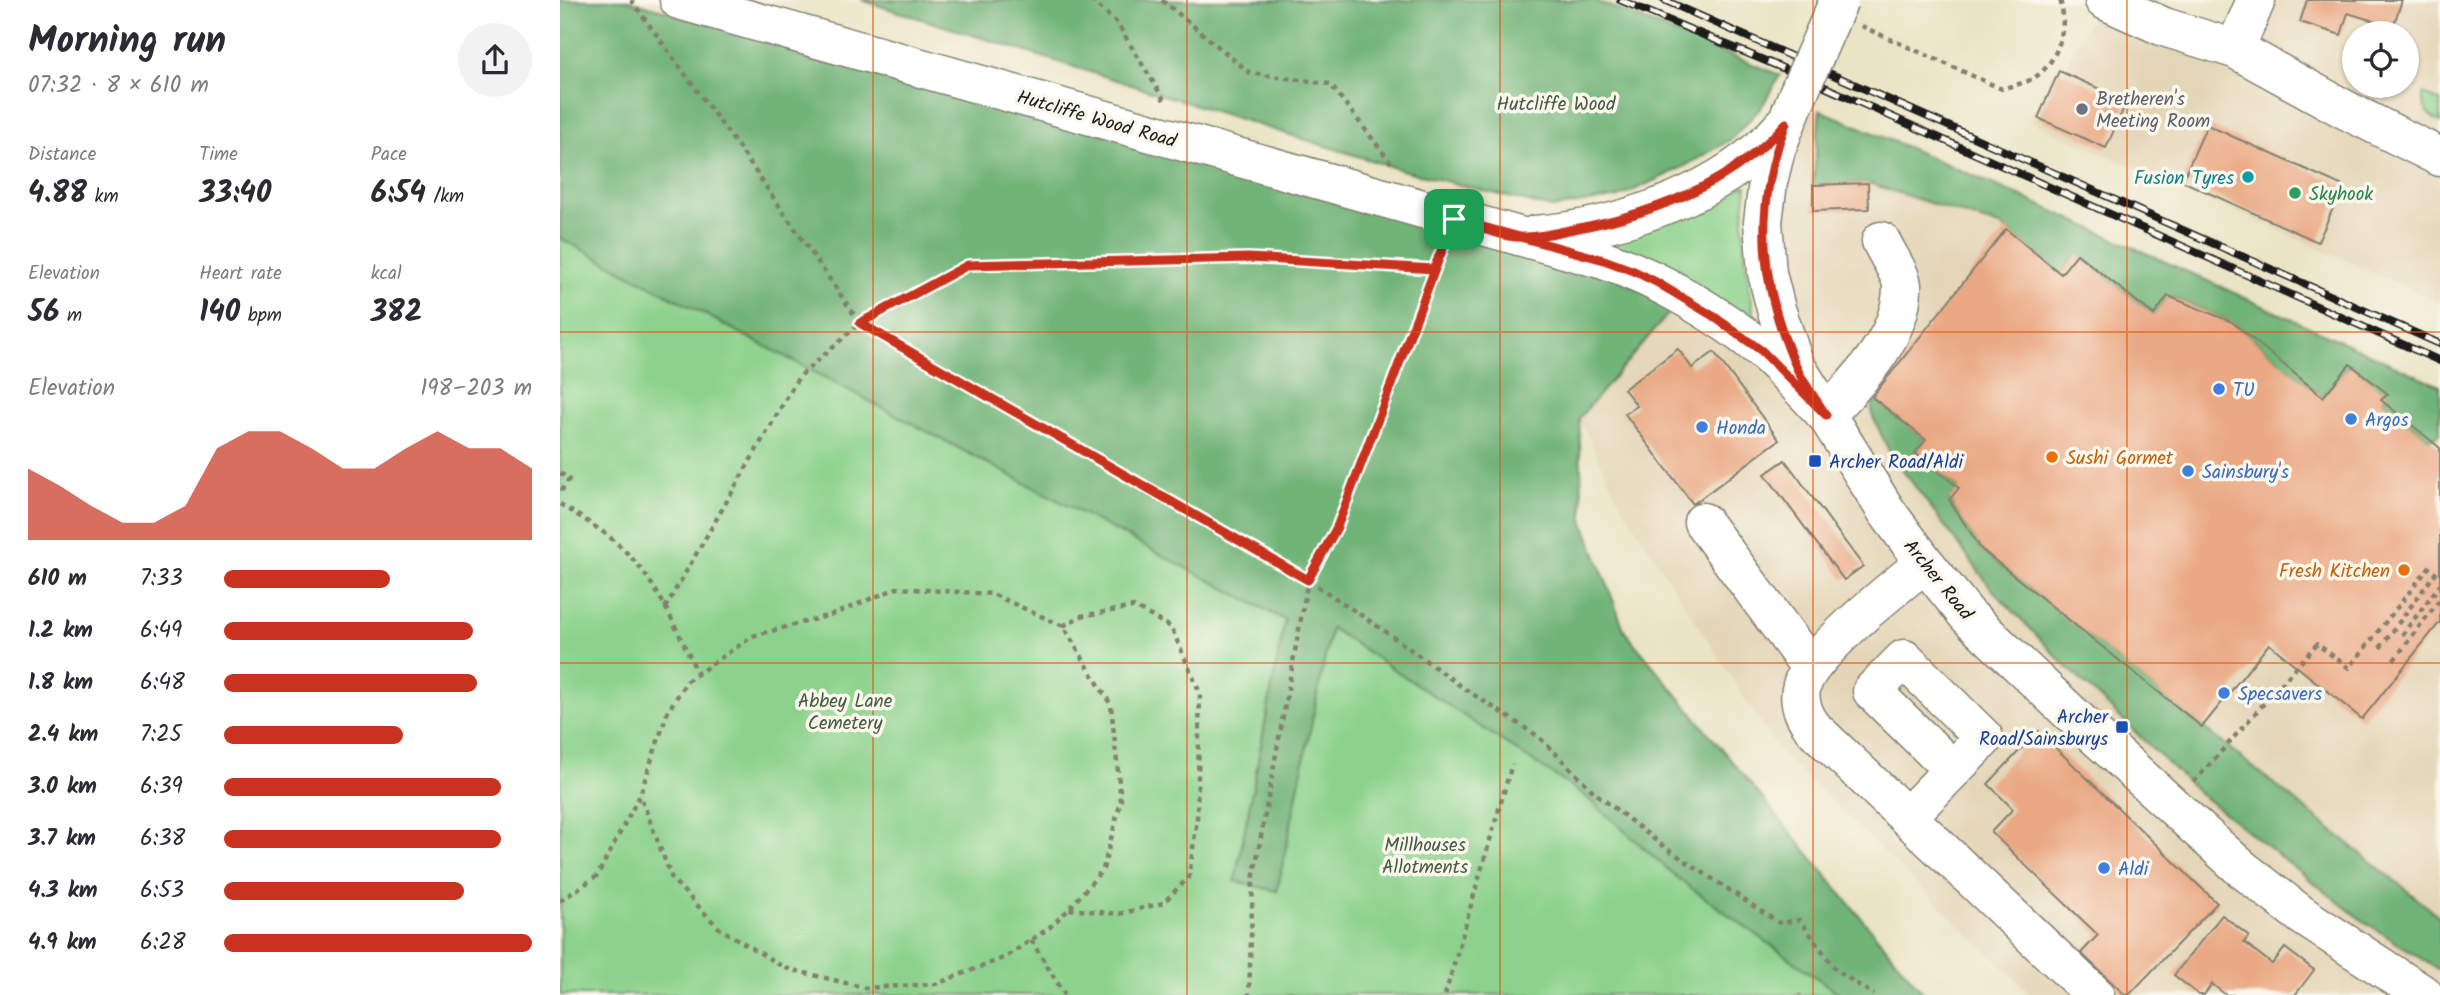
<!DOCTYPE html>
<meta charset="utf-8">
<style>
:root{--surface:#fff;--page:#f2f2f3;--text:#2b2b33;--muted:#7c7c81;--accent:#c8321e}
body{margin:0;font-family:Kalam,sans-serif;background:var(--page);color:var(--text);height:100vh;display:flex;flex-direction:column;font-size:26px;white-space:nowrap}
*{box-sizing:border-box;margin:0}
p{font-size:23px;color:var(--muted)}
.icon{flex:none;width:38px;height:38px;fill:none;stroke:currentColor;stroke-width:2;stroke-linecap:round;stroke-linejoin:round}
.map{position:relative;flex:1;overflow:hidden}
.sheet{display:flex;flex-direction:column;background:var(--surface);width:560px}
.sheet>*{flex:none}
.buttons{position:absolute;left:1782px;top:21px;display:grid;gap:14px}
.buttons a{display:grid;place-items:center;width:77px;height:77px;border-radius:50%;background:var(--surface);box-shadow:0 2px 5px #0004;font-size:35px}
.pin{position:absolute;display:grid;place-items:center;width:60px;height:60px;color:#fff;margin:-30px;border-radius:14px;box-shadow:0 4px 10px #0006}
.round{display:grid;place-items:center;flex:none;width:74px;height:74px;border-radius:37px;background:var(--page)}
.summary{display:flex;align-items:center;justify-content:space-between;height:119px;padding:0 28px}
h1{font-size:38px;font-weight:700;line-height:52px}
.stats{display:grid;grid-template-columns:repeat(3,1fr);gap:10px;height:119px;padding:7px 28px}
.stats div{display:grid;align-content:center}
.stats b{font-size:30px;font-weight:700}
.stats small{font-size:19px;font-weight:400}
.stats p{font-size:19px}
.chart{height:196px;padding:14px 28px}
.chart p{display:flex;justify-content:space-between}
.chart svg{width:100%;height:126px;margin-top:7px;fill:var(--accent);opacity:.7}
ul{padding:0 28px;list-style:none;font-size:23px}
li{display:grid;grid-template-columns:112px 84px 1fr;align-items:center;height:52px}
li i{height:18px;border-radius:9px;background:var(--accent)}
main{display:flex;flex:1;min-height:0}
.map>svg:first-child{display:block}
</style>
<main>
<section class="sheet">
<div class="summary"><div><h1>Morning run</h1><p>07:32 · 8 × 610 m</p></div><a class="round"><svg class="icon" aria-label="share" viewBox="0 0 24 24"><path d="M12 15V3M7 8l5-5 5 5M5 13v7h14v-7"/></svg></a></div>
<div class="stats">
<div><p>Distance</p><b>4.88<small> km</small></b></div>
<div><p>Time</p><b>33:40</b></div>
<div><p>Pace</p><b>6:54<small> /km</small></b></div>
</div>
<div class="stats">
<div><p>Elevation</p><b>56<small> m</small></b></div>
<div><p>Heart rate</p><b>140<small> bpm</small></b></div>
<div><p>kcal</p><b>382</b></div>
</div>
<div class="chart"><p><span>Elevation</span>198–203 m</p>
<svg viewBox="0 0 160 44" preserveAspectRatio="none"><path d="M0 44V19L10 25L20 32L30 38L40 38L50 32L60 12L70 6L80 6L90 12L100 19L110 19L120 12L130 6L140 12L150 12L160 19V44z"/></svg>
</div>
<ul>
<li><b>610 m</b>7:33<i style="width:54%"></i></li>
<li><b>1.2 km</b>6:49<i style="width:81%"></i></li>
<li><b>1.8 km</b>6:48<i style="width:82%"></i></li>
<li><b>2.4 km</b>7:25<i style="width:58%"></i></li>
<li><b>3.0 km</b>6:39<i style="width:90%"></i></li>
<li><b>3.7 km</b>6:38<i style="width:90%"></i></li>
<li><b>4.3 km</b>6:53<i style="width:78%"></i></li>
<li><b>4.9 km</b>6:28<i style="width:100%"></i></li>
</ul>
</section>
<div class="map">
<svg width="1880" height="995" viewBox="0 0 1880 995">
<rect width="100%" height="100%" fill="#fbf7ec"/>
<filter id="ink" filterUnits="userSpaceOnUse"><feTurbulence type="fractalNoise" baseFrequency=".0143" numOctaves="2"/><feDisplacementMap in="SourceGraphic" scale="14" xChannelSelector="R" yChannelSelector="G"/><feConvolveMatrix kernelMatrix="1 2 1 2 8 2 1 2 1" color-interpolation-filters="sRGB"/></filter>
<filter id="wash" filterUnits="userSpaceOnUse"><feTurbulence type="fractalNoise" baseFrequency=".00686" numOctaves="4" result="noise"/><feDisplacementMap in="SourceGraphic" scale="28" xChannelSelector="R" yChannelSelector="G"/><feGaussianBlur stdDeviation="1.57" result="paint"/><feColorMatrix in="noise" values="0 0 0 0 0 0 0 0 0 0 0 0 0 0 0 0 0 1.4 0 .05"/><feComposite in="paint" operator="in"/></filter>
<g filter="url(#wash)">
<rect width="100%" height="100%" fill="#eae4c5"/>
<!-- built -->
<path fill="#e4d5b7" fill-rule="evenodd" d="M1696,0H1880V302L1470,121L1496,67L1503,70L1537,6L1674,49ZM1794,33H1846V86H1794Z
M1233,106L1260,110L1451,192L1880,386V995H1472L1218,750L1062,506L1019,418L1121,297L1202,351L1207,273Z"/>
<!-- green -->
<path fill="#8cd28c" stroke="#547754" stroke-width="2" d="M1863,94L1880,101V122C1868,116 1862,108 1863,94Z
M1182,186H1187L1183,221L1186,267L1194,314L1188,319L1048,244L1046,237Z
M0,238L725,620L675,881L717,891L771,628L1024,795L1120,880L1281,995H0Z"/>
<!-- forest -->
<path fill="#71b478" stroke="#46684a" stroke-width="2" d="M0,0H68L813,210L1034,267L1114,307L1019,418L1023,520L1065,632L1365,995H1281L1120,880L1024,795L771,628L717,891L675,881L725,620L0,238Z
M301,0H1034L1220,75L1201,108L1170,140L1121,168L1059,197L992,208L845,171Z
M1260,110L1451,192L1880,386V434L1869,439L1821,400L1827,394L1790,364L1763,397L1672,322L1609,296L1594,315L1517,254L1501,274L1443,227L1308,183L1253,185Z
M1312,397L1366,440L1355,453L1399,488L1389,501L1422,550L1880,917V971L1799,918L1639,793L1501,661L1432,589L1330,453L1312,415Z"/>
<g id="blocks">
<!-- building -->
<path fill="#eaa984" d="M1747,0H1842L1833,27L1788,13L1781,35L1740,22Z
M1499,71L1567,101L1546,148L1478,118Z
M1647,125L1783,186L1758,242L1622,181Z
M1308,183L1309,209L1253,211V185Z
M1446,229L1501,274L1517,254L1594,315L1608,296L1672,322L1763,397L1790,364L1828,394L1821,400L1880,448V622L1802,719L1709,644L1642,727L1422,550L1389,500L1399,488L1355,453L1366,440L1312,397Z
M1118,349L1132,368L1154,352L1219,440L1133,504L1065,414L1077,406L1064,389Z
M1225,460L1303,566L1284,580L1205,474Z
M1478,731L1657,903L1569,995H1565L1521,953L1538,935L1431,832L1453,809L1428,784Z
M1662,915L1689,936L1684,942L1712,964L1725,948L1754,970L1735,995H1666L1652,984L1644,995H1639L1614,975Z"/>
</g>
</g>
<g filter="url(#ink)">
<use href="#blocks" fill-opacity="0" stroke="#838070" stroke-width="2"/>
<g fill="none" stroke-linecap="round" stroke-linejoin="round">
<!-- minor casing -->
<g stroke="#838070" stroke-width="41">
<path id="minor" d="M119,0L1044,260C1099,279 1157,313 1202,350C1225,370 1245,393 1266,415
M1544,0L1604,27L1675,49L1784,109L1880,157
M1675,49L1696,0
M1238,94L1216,149L1208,182L1203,222L1207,273L1216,309L1235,365L1327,512L1365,563L1408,616L1521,723L1681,868L1743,916L1864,995
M975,235C1062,228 1165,193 1224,125
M1266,415C1298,381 1343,336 1342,285C1341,274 1326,252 1321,241
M1143,522L1250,667
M1365,563C1337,585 1250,654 1242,685C1237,702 1244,717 1255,730L1535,995
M1347,817L1424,738L1344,659L1312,691L1393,770"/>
</g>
<!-- path -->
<path stroke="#838070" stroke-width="4.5" stroke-dasharray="5 5" stroke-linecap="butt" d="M71,0L182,152L300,323L748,580L693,880L689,995
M531,0L557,23L606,103
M602,0L690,73L770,84L832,164
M1301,26L1442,89C1453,85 1469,83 1478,75C1499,59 1508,25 1500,0
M883,248L777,527L748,580L825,631L902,687L979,737L1035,793L1103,846L1219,923L1240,920L1276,970L1314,995
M0,473L9,479L0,493
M0,504C23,519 47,532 66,552C99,585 118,633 138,674
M105,608L238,378L300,323L408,265L689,258L875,269
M503,626L521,616L574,607L611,627L640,693L637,819L629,877L603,903L559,914L509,909
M1842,635L1880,585
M1820,648L1877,571
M1834,660L1880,599
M1634,782L1757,644L1789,668L1871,565
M0,901L37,876L80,795L108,711L127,681L193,636L274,614L337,588L432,594L503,626L551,705L561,801L543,869L509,909L489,928L446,957L376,984L306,988L225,968L159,928L112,879L80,795
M471,940L505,995
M885,995L952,764
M1240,995V994"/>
<!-- minor -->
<use href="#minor" stroke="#fff" stroke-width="38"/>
<!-- rail casing -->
<g stroke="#1c1c1c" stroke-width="8">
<path id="rail" d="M1060,0L1220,67L1880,361
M1104,0L1880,344"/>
</g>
<!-- rail -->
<use href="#rail" stroke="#fbf7ec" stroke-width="5" stroke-dasharray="16" stroke-linecap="butt"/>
<!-- minor-bridge casing -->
<g stroke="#838070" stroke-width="41" stroke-linecap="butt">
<path id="minor-bridge" d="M1238,94L1279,0"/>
</g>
<!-- minor-bridge -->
<use href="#minor-bridge" stroke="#fff" stroke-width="38"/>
</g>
</g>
<g fill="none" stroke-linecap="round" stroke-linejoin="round" filter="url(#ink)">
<!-- route casing -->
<g stroke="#fff" stroke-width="14">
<path id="route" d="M894,219L874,269L689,258L408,265L300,323L748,580L777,527L894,219L1044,260L1074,271L1096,282L1153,316L1202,351L1266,415C1256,399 1242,382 1235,364C1199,283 1194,206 1226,123C1172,185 1093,214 1014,229C995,233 975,238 955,237C936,235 913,225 894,219"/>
</g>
<!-- route -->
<use href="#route" stroke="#c8321e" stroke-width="9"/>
</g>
<!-- grid -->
<path fill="none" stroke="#de560d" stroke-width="2" stroke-opacity="0.55" d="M313,0V995M627,0V995M940,0V995M1253,0V995M1567,0V995M0,332H1880M0,663H1880"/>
<!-- markers -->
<circle fill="#6b7280" stroke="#fbf7ec" stroke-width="2.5" cx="1522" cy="109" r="7"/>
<circle fill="#0f9aa8" stroke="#fbf7ec" stroke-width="2.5" cx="1688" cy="177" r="7"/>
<circle fill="#2e9e5b" stroke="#fbf7ec" stroke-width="2.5" cx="1735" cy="193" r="7"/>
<g fill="#3f7fe0" stroke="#fbf7ec" stroke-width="2.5">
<circle cx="1659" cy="389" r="7"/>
<circle cx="1791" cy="419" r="7"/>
<circle cx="1142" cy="427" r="7"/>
<circle cx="1628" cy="471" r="7"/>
<circle cx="1664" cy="693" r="7"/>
<circle cx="1544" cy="868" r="7"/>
</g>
<g fill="#e8710a" stroke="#fbf7ec" stroke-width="2.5">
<circle cx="1492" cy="457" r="7"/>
<circle cx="1844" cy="570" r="7"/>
</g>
<g fill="#1a4fb4" stroke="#fbf7ec" stroke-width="2.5">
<rect x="1248" y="454" width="14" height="14" rx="3.5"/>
<rect x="1555" y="720" width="14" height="14" rx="3.5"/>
</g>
<g text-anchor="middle" stroke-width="7" stroke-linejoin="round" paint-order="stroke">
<!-- worship labels -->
<g font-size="19" fill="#5b616d" stroke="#fbf7ec" text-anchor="start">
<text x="1536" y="105">Bretheren's<tspan x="1536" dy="22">Meeting Room</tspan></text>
</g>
<!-- park labels -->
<g font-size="19" fill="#435c43" stroke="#fbf7ec">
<text x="996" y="110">Hutcliffe Wood</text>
<text x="285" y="707">Abbey Lane<tspan x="285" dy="22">Cemetery</tspan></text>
<text x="865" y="851">Millhouses<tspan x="865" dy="22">Allotments</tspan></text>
</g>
<!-- street labels -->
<g font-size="19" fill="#1c1c1c" stroke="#fbf7ec">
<text transform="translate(537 118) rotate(16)" y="7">Hutcliffe Wood Road</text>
<text transform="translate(1379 579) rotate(51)" y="7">Archer Road</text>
</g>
<!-- culture labels -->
<g font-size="19" fill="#0d838f" stroke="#fbf7ec" text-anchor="end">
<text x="1674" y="184">Fusion Tyres</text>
</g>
<!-- leisure labels -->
<g font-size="19" fill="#27864d" stroke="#fbf7ec" text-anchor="start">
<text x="1749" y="200">Skyhook</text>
</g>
<!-- shop labels -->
<g font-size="19" fill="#366cbe" stroke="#fbf7ec" text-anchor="start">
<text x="1673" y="396">TU</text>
<text x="1805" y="426">Argos</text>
<text x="1156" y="434">Honda</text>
<text x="1642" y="478">Sainsbury's</text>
<text x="1678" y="700">Specsavers</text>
<text x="1558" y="875">Aldi</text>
</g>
<!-- food labels -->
<g font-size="19" fill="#c56008" stroke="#fbf7ec" text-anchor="start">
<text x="1506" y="464">Sushi Gormet</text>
<text x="1830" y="577" text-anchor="end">Fresh Kitchen</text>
</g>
<!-- transit labels -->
<g font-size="19" fill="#164399" stroke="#fbf7ec" text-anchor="start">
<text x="1269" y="468">Archer Road/Aldi</text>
<text x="1548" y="723" text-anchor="end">Archer<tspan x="1548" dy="22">Road/Sainsburys</tspan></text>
</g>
</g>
</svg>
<div class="buttons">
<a><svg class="icon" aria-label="locate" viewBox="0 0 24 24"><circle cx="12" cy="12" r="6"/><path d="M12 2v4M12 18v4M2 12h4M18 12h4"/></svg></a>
</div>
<div class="pin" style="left:894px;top:219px;background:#1e9e55"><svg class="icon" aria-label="arrive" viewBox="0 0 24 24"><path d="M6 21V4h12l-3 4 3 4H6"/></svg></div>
</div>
</main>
